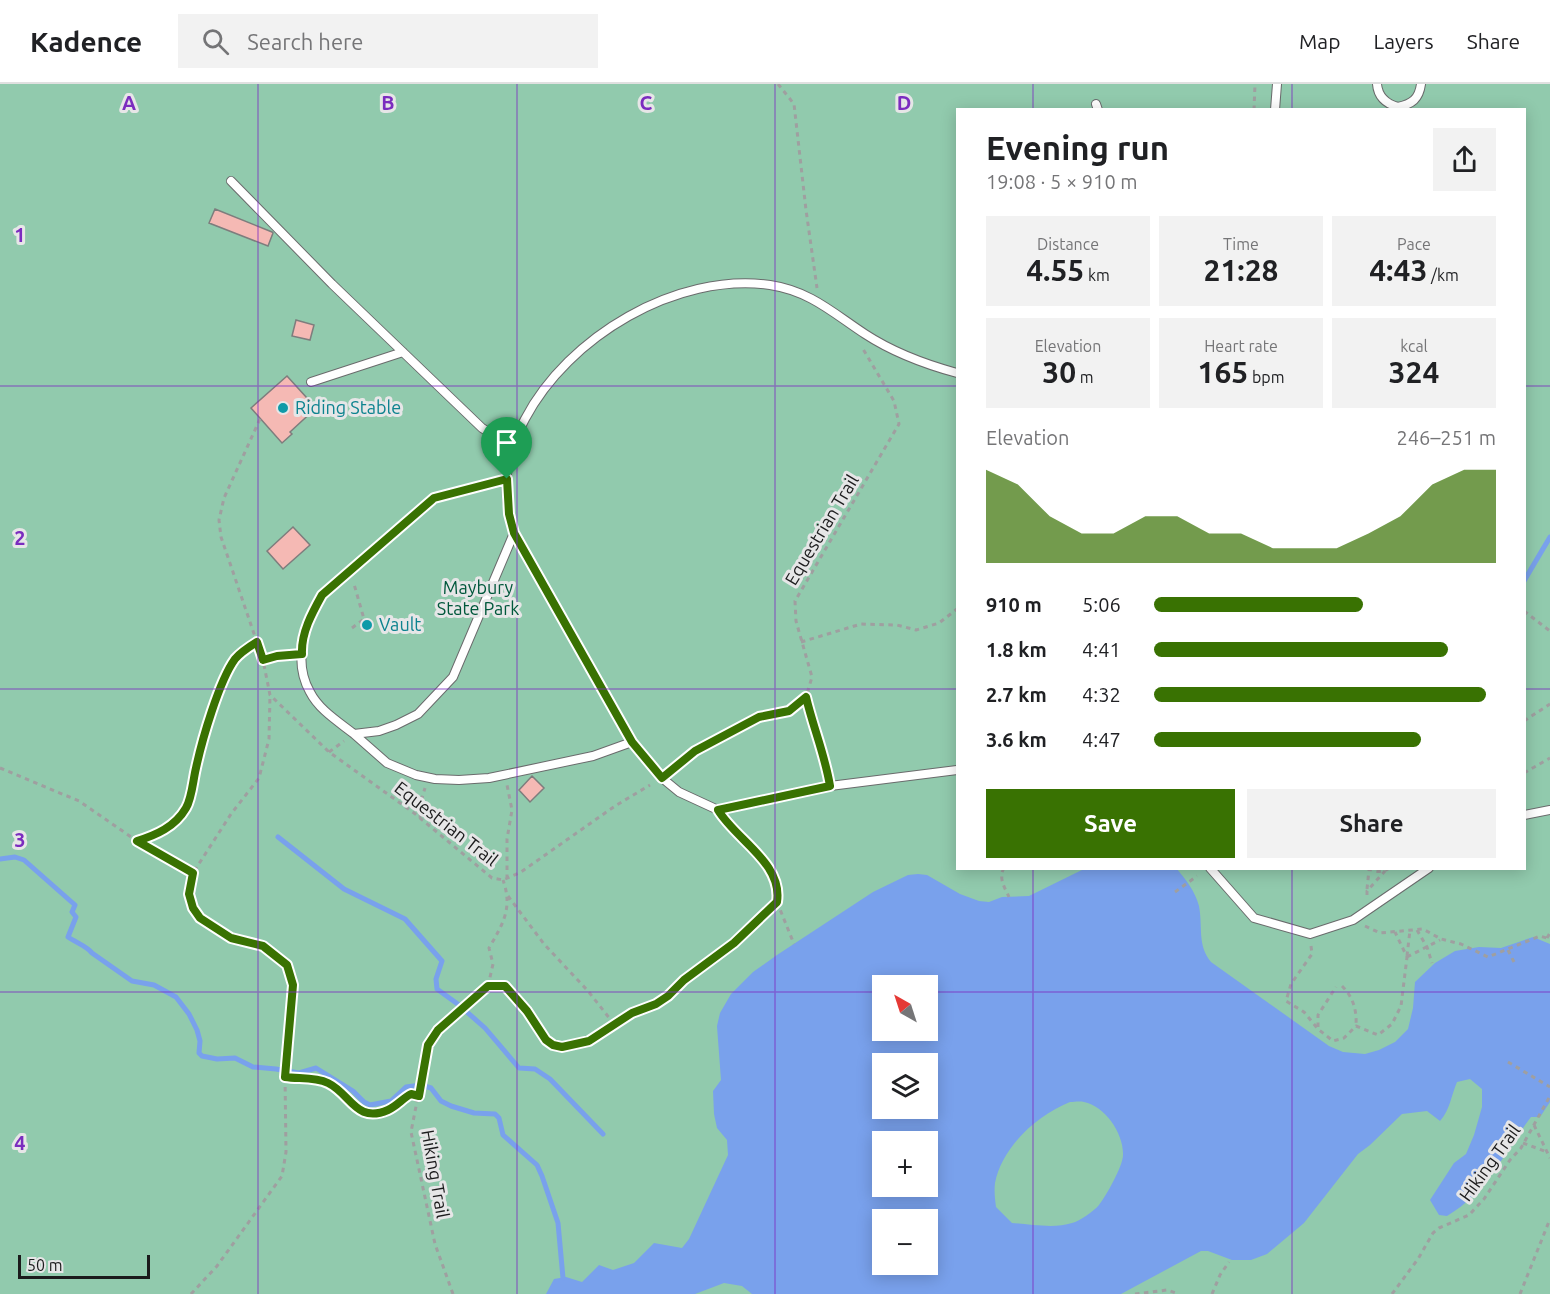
<!DOCTYPE html>
<meta charset="utf-8">
<style>
:root{--surface:#fff;--page:#f2f2f2;--text:#202124;--muted:#757577;--line:#e0e0e0;--accent:#397202}
body{margin:0;font-family:Ubuntu,sans-serif;background:var(--page);color:var(--text);height:100vh;display:flex;flex-direction:column;font-size:22px;white-space:nowrap}
*{box-sizing:border-box;margin:0}
p{font-size:20px;color:var(--muted)}
.icon{flex:none;width:33px;height:33px;fill:none;stroke:currentColor;stroke-width:2;stroke-linecap:round;stroke-linejoin:round}
.map{position:relative;flex:1;overflow:hidden}
.details{position:absolute;left:956px;top:24px;width:570px;height:762px;display:flex;flex-direction:column;background:var(--surface);border-radius:0px;box-shadow:0 3px 15px #0003}
.details>*{flex:none}
.needle{width:39px;rotate:321deg}
.fabs{position:absolute;left:872px;top:891px;display:grid;gap:12px}
.fabs a{display:grid;place-items:center;width:66px;height:66px;border-radius:0px;background:var(--surface);box-shadow:0 3px 15px #0003;font-size:30px}
.scale{position:absolute;left:18px;bottom:15px;width:132px;box-sizing:border-box;padding-left:6px;border:3px solid #1b1b1c;border-top:0;font-size:16px;line-height:21px;white-space:nowrap;color:#1b1b1c;-webkit-text-stroke:4px #e6e6e7;paint-order:stroke}
.pin{position:absolute;display:grid;place-items:center;width:51px;height:51px;color:#fff;margin:-62px -26px;border-radius:50% 50% 50% 0;rotate:-45deg;box-shadow:0 0 6px #0007}
.pin .icon{rotate:45deg}
.round{display:grid;place-items:center;flex:none;width:63px;height:63px;border-radius:0px;background:var(--page)}
.overview{display:flex;align-items:center;justify-content:space-between;height:102px;padding:0 30px}
h1{font-size:33px;font-weight:700;line-height:45px}
.figures{display:grid;grid-template-columns:repeat(3,1fr);gap:9px;height:102px;padding:6px 30px}
.figures div{display:grid;align-content:center;border-radius:0px;background:var(--page);text-align:center}
.figures b{font-size:30px;font-weight:700}
.figures small{font-size:16px;font-weight:400}
.figures p{font-size:16px}
.chart{height:168px;padding:12px 30px}
.chart p{display:flex;justify-content:space-between}
.chart svg{width:100%;height:108px;margin-top:6px;fill:var(--accent);opacity:.7}
.primary-button{display:flex;gap:12px;margin-top:auto;padding:12px 30px}
.primary-button a{flex:1;height:69px;border-radius:0px;background:var(--accent);color:#fff;font-size:24px;font-weight:700;line-height:69px;text-align:center}
.primary-button a+a{background:var(--page);color:var(--text)}
ul{padding:0 30px;list-style:none;font-size:20px}
li{display:grid;grid-template-columns:96px 72px 1fr;align-items:center;height:45px}
li i{height:15px;border-radius:8px;background:var(--accent)}
header{display:flex;align-items:center;gap:36px;box-sizing:border-box;height:84px;padding:0 30px;background:var(--surface);border-bottom:2px solid var(--line)}
header strong{font-size:28px}
nav{display:flex;gap:33px;margin-inline-start:auto;font-size:21px}
.search{width:420px;height:54px;background:var(--page);display:flex;align-items:center;gap:15px;box-sizing:border-box;padding:0 21px;border-radius:0px;color:var(--muted);font-size:22px}
.map>svg:first-child{display:block}
</style>
<header>
<strong>Kadence</strong>
<div class="search"><svg class="icon" aria-label="search" viewBox="0 0 24 24"><circle cx="10" cy="10" r="6"/><path d="M15 15l6 6"/></svg>Search here</div>
<nav><a>Map</a><a>Layers</a><a>Share</a></nav>
</header>
<div class="map">
<svg width="1550" height="1210" viewBox="0 0 1550 1210">
<rect width="100%" height="100%" fill="#e6e6e7"/>
<!-- green -->
<path fill="#91caad" fill-rule="evenodd" d="M0,0H1550V1210H0ZM957,26H1524V784H957ZM882,902H927V946H882ZM882,980H927V1024H882ZM882,1058H927V1102H882ZM882,1136H927V1180H882Z"/>
<!-- water -->
<path fill="#79a1ec" fill-rule="evenodd" d="M1086,784L1177,785C1186,796 1195,807 1199,822C1203,843 1197,861 1211,878L1329,962L1343,968L1365,970L1379,966L1395,958L1408,945L1413,924L1415,898L1435,879L1455,867L1479,863L1501,864L1533,853L1550,860V1018L1540,1033H1531C1503,1070 1488,1108 1447,1132L1439,1131L1430,1116L1454,1079L1466,1070L1474,1051L1482,1023V1005L1470,995L1457,998C1451,1012 1450,1026 1440,1037L1427,1027L1402,1030L1370,1061L1358,1070L1304,1139L1267,1170L1251,1176H1232L1208,1167H1201L1121,1210H752L742,1202L724,1199L695,1210H546L554,1195L566,1193L582,1198L599,1181L613,1186L634,1179L654,1159L682,1164L689,1155L728,1071L727,1056L717,1044L714,1030L713,1007L721,996L717,942L720,929L731,910L753,888L777,871L873,808L908,791L918,790L927,791L960,810L979,817L989,818L1002,813L1029,812ZM882,902H927V946H882ZM882,980H927V1024H882ZM1070,1018C1074,1018 1080,1017 1084,1018C1105,1022 1124,1050 1123,1071C1123,1082 1106,1112 1099,1121C1094,1127 1080,1137 1072,1139C1054,1145 1030,1140 1012,1139L996,1123C995,1115 994,1107 995,1099C1002,1063 1037,1031 1070,1018ZM882,1058H927V1102H882ZM882,1136H927V1180H882Z"/>
<g fill="none" stroke-linecap="round" stroke-linejoin="round">
<!-- stream -->
<path stroke="#79a1ec" stroke-width="5" d="M1524,497L1550,453
M278,753L344,805L405,835L442,877L436,895L437,905L459,921L485,944L519,984L535,985L550,995L603,1050
M0,775L15,773L24,776L75,821L72,828L76,833L68,853C75,858 88,863 92,869L132,897L154,901L176,913L189,930L197,946L200,957L199,969L202,972L217,975L235,974L253,983L276,985L299,989L316,984L353,1007L364,1018L370,1021L391,1017L406,1003L421,1001L431,1004L441,1017L451,1022L474,1029L495,1030L499,1034L503,1051L537,1081L542,1092L558,1139L563,1194"/>
</g>
<!-- building -->
<path fill="#f5b9b4" stroke="#7e7d7d" stroke-width="1.5" d="M215,125L272,148L273,149L268,162L209,139Z
M296,236L314,241L310,256L292,252Z
M287,292L316,324L290,348L292,350L282,359L251,324Z
M293,443L310,461L283,485L267,467Z
M532,692L544,704L530,718L519,706Z"/>
<g fill="none" stroke-linecap="round" stroke-linejoin="round">
<!-- lane casing -->
<g stroke="#6a6b6c" stroke-width="10">
<path id="lane" d="M1377,0C1378,13 1387,20 1398,23C1412,20 1419,15 1421,0
M1096,20L1098,26
M1275,26L1277,0
M231,97L332,200L482,344L513,363
M957,289C924,280 894,269 865,250C833,229 810,207 770,201C676,188 568,253 525,335C518,348 511,363 509,377C504,401 507,426 514,449L632,658L662,694L679,708L718,726L830,702L957,686
M311,298L403,268
M507,395L434,414L322,511C305,540 292,576 310,608C319,626 339,638 354,650L379,647L396,641L418,630L453,593L514,449
M354,650L387,679L416,691L435,695L459,696L489,694L593,672L632,658
M1524,731L1550,726
M1210,784L1254,834L1310,850L1353,836L1429,784"/>
</g>
<!-- path -->
<path stroke="#9f9fa0" stroke-width="3" stroke-dasharray="4.5 4.5" stroke-linecap="butt" d="M778,0L794,20L806,126L817,204
M1254,26L1255,0
M260,335L224,414L219,436L221,453L263,576L270,611L329,668L414,729L492,794L503,796L521,788L615,722L650,701
M1524,527L1550,547
M352,544L364,535L354,500
M801,558L861,540L897,541L916,546L939,539L957,525
M263,576L288,571
M806,613L828,691
M1524,637L1550,620
M329,668L344,657
M0,684L79,717L137,757C156,751 175,743 186,724C192,714 193,696 196,684C202,656 219,597 236,575C241,568 249,563 257,558
M670,687L695,667L759,633L789,627L806,613L812,593L796,537L795,517L899,340L894,317L863,265
M1524,689L1550,674
M420,734L422,714L425,704
M137,757L192,789
M1004,784C998,794 1005,804 1009,813
M1368,784C1374,788 1383,789 1389,784
M507,795V755L512,726L507,701
M1367,805L1369,786
M1175,808L1197,792
M1367,811V807L1385,787
M508,812L544,860L588,907L614,940
M777,818L794,860
M1365,842L1380,849L1423,845L1441,855L1461,860L1488,873L1540,852L1550,855
M1417,846L1427,863L1432,879
M1547,854L1550,849
M1311,862L1312,870L1291,900L1286,917L1304,928L1318,945L1333,957L1344,954L1356,942L1378,951L1392,940L1401,922L1407,873L1395,848
M1508,866L1514,878
M1407,872L1410,846
M1407,873L1440,856
M488,902L493,880L489,864C503,840 513,824 503,796
M1342,902C1353,913 1357,926 1356,942
M1318,943V931L1336,903
M1508,978L1550,1003
M286,993C300,995 315,993 328,1000C351,1011 356,1040 388,1026C397,1022 403,1014 411,1010L419,1012
M1534,1041L1550,1074
M1523,1059L1547,1068
M191,1210L217,1182L282,1092L286,1068L285,991L293,901L287,881L263,862L231,854L200,834L193,824L189,810L193,789L231,730L259,694L269,655L270,611
M453,1210L435,1160L411,1048L428,961L438,946L488,902H505L527,927L546,956L553,961L562,963L589,957L632,929L656,920L668,912L684,896L734,859L777,818C782,784 746,759 725,738
M1135,1210L1167,1206L1179,1210
M1212,1210L1220,1191L1229,1178
M1392,1210L1418,1175L1433,1149L1439,1144L1469,1131L1484,1115L1510,1076L1521,1064L1550,1012
M1520,1210L1550,1135"/>
<!-- lane -->
<use href="#lane" stroke="#fff" stroke-width="8"/>
</g>
<g fill="none" stroke-linecap="round" stroke-linejoin="round">
<!-- route casing -->
<g stroke="#fff" stroke-width="12">
<path id="route" d="M507,395L509,430L514,449L632,658L662,694L695,667L759,633L789,627L806,613C813,643 825,671 830,702L718,726C736,756 783,779 777,818L734,859L684,896L668,912L656,920L632,929L589,957L562,963L553,961L546,956L527,927L505,902H488L438,946L428,961L419,1012L411,1010C403,1014 397,1022 388,1026C356,1040 351,1010 328,999C315,993 299,995 285,993L293,901L287,881L263,862L231,854L200,834L193,824L189,810L193,789L137,757C156,751 175,743 186,724C192,714 193,696 196,684C202,656 219,597 235,575C241,568 249,563 257,558L263,576L277,572L302,570C301,549 312,529 322,511L434,414Z"/>
</g>
<!-- route -->
<use href="#route" stroke="#397202" stroke-width="8"/>
</g>
<!-- grid -->
<path fill="none" stroke="#7b2cbf" stroke-width="1.5" stroke-opacity="0.55" d="M258,0V1210M517,0V1210M775,0V1210M1033,0V26M1292,0V26M0,302H957M1524,302H1550M0,605H957M1524,605H1550M1033,784V1210M1292,784V1210M0,908H882M927,908H1550"/>
<!-- markers -->
<g fill="#0f9aa8" stroke="#e6e6e7" stroke-width="2">
<circle cx="283" cy="324" r="6"/>
<circle cx="367" cy="541" r="6"/>
</g>
<g text-anchor="middle" stroke-width="6" stroke-linejoin="round" paint-order="stroke">
<!-- culture labels -->
<g font-size="18" fill="#0d838f" stroke="#e6e6e7" text-anchor="start">
<text x="295" y="330">Riding Stable</text>
<text x="379" y="547">Vault</text>
</g>
<!-- street labels -->
<g font-size="18" fill="#1b1b1c" stroke="#e6e6e7">
<text transform="translate(822 446) rotate(-59)" y="6">Equestrian Trail</text>
<text transform="translate(446 740) rotate(38)" y="6">Equestrian Trail</text>
<text transform="translate(1490 1079) rotate(-54)" y="6">Hiking Trail</text>
<text transform="translate(435 1090) rotate(80)" y="6">Hiking Trail</text>
</g>
<!-- park labels -->
<g font-size="18" fill="#00583b" stroke="#e6e6e7">
<text x="478" y="510">Maybury<tspan x="478" dy="21">State Park</tspan></text>
</g>
</g>
<g font-size="20" text-anchor="middle" font-weight="bold" fill="#7b2cbf" stroke="#e6e6e7" stroke-width="6" stroke-linejoin="round" paint-order="stroke">
<text x="129" y="26">A</text>
<text x="388" y="26">B</text>
<text x="646" y="26">C</text>
<text x="904" y="26">D</text>
<text x="20" y="158">1</text>
<text x="20" y="461">2</text>
<text x="20" y="763">3</text>
<text x="20" y="1066">4</text>
</g>
</svg>
<div class="fabs">
<a><svg class="needle" viewBox="-14 -14 28 28"><path d="M0-13l5 13h-10z" fill="#e53935"/><path d="M0 13l5-13h-10z" fill="#757577"/></svg></a>
<a><svg class="icon" aria-label="layers" viewBox="0 0 24 24"><path d="M12 4l9 5-9 5-9-5zM3 14l9 5 9-5"/></svg></a>
<a>+</a>
<a>−</a>
</div>
<div class="scale">50 m</div>
<div class="pin" style="left:507px;top:395px;background:#1e9e55"><svg class="icon" aria-label="arrive" viewBox="0 0 24 24"><path d="M6 21V4h12l-3 4 3 4H6"/></svg></div>
<section class="details">
<div class="overview"><div><h1>Evening run</h1><p>19:08 · 5 × 910 m</p></div><a class="round"><svg class="icon" aria-label="share" viewBox="0 0 24 24"><path d="M12 15V3M7 8l5-5 5 5M5 13v7h14v-7"/></svg></a></div>
<div class="figures">
<div><p>Distance</p><b>4.55<small> km</small></b></div>
<div><p>Time</p><b>21:28</b></div>
<div><p>Pace</p><b>4:43<small> /km</small></b></div>
</div>
<div class="figures">
<div><p>Elevation</p><b>30<small> m</small></b></div>
<div><p>Heart rate</p><b>165<small> bpm</small></b></div>
<div><p>kcal</p><b>324</b></div>
</div>
<div class="chart"><p><span>Elevation</span>246–251 m</p>
<svg viewBox="0 0 160 44" preserveAspectRatio="none"><path d="M0 44V6L10 12L20 25L30 32L40 32L50 25L60 25L70 32L80 32L90 38L100 38L110 38L120 32L130 25L140 12L150 6L160 6V44z"/></svg>
</div>
<ul>
<li><b>910 m</b>5:06<i style="width:61%"></i></li>
<li><b>1.8 km</b>4:41<i style="width:86%"></i></li>
<li><b>2.7 km</b>4:32<i style="width:97%"></i></li>
<li><b>3.6 km</b>4:47<i style="width:78%"></i></li>
</ul>
<div class="primary-button"><a>Save</a><a>Share</a></div>
</section>
</div>
